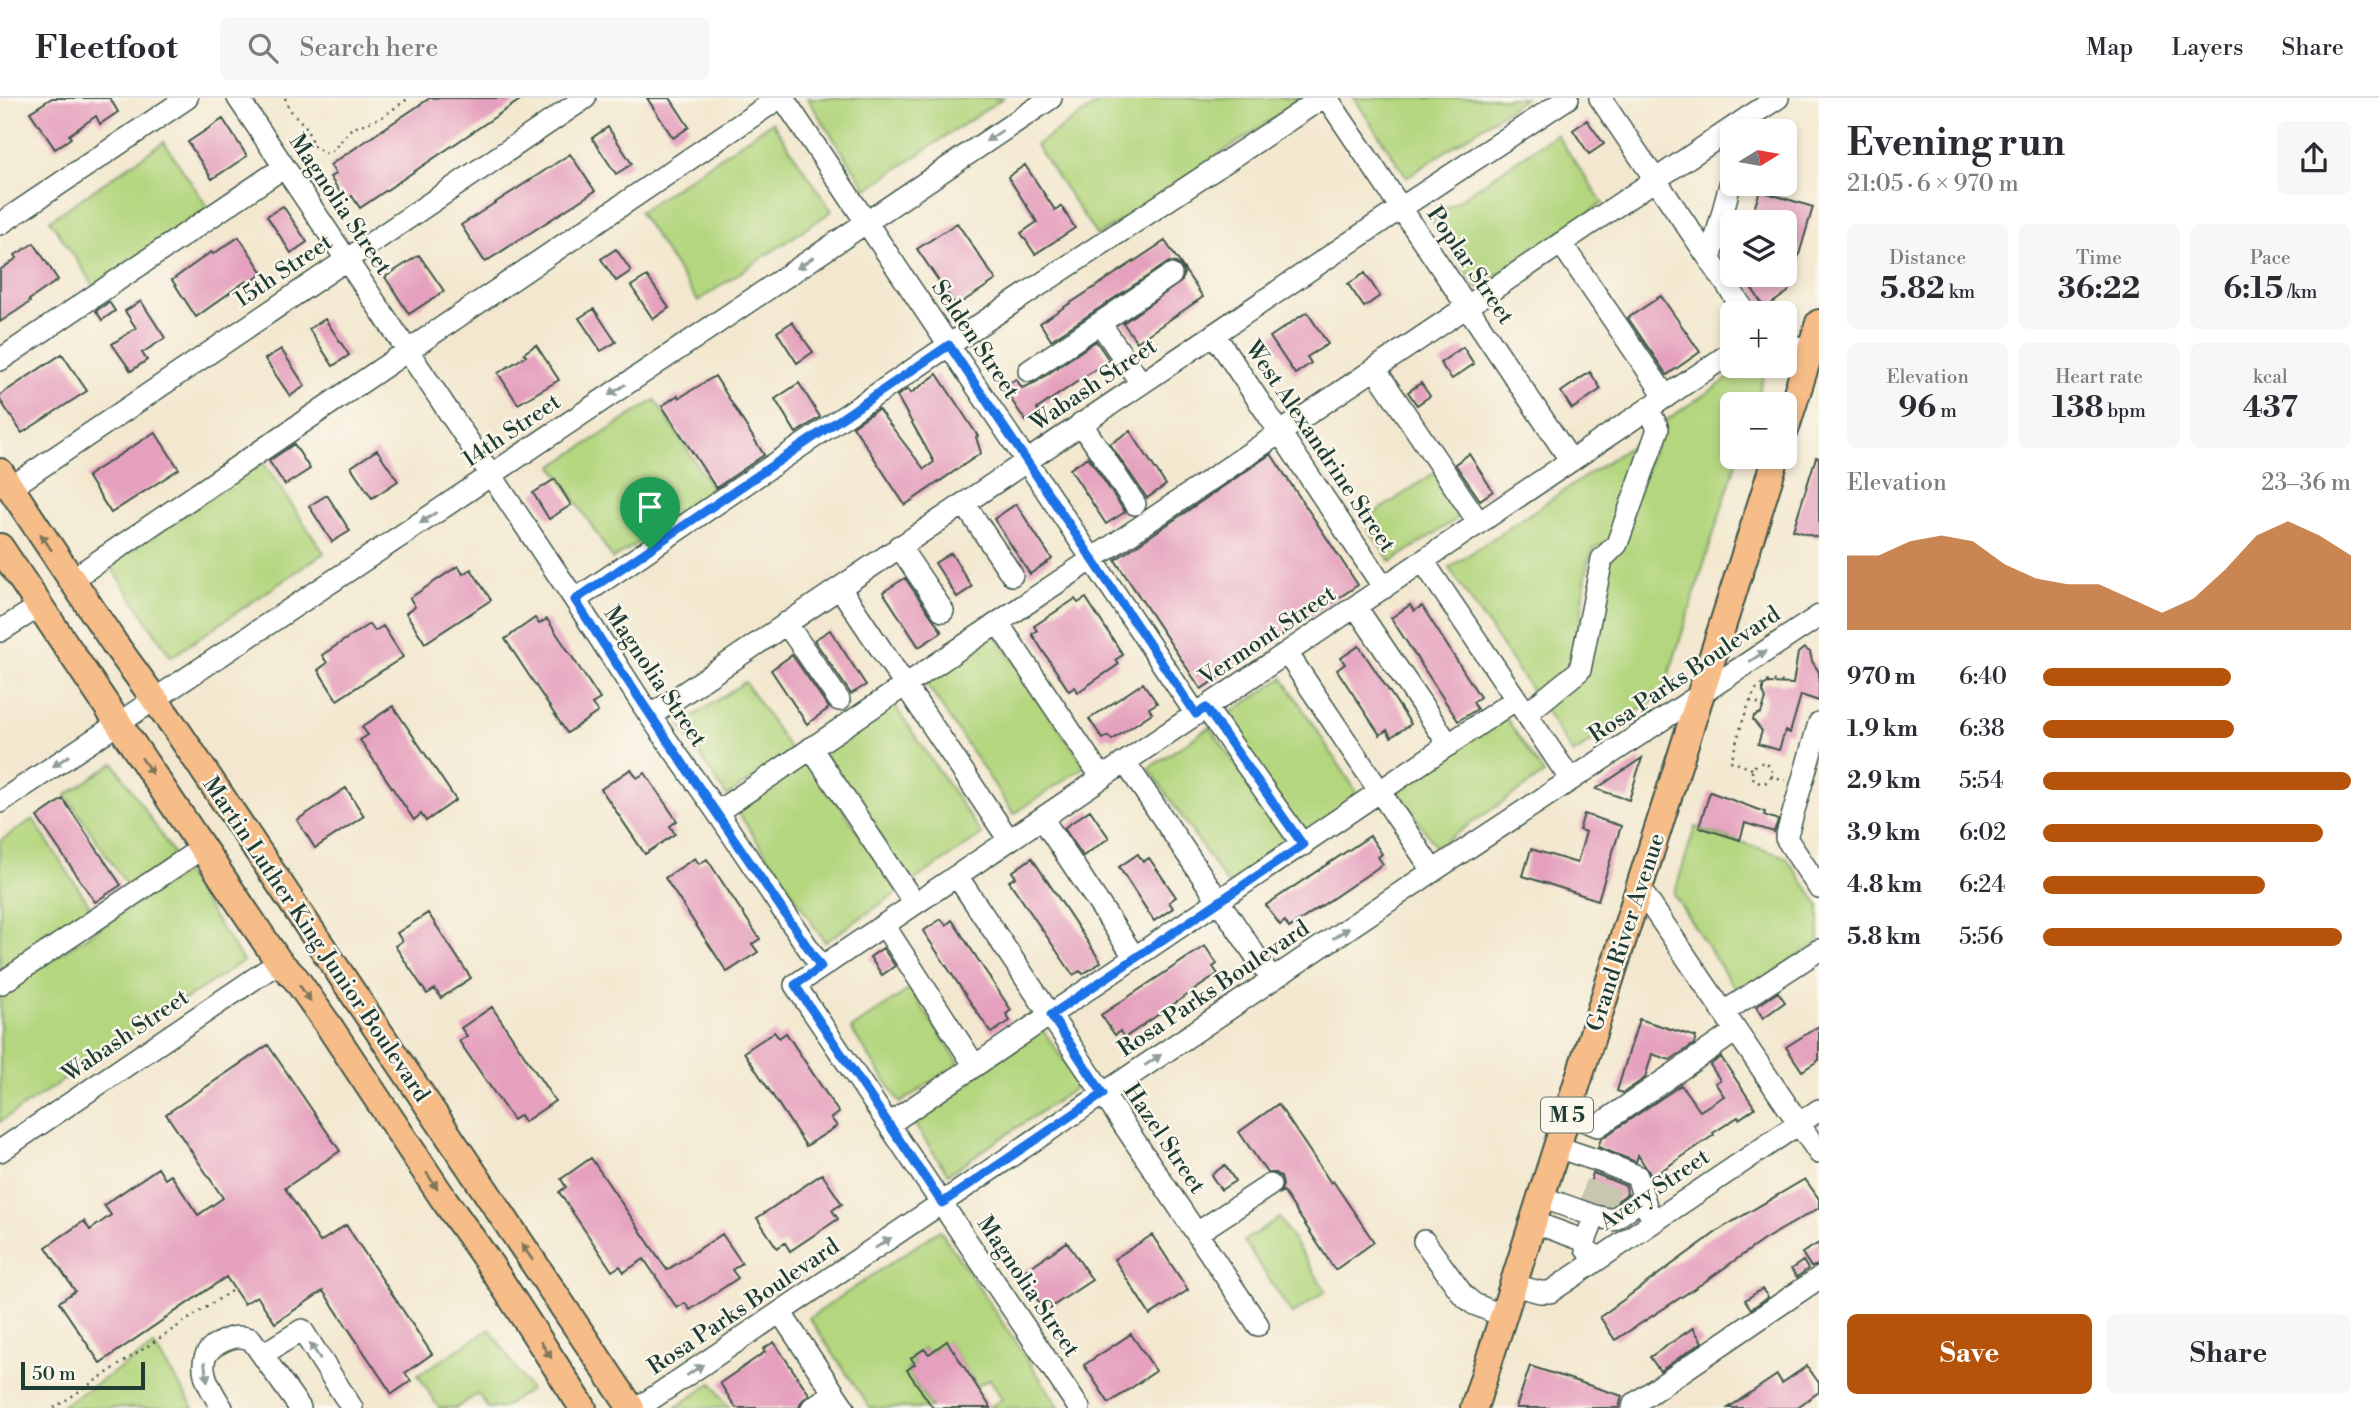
<!DOCTYPE html>
<meta charset="utf-8">
<style>
:root{--surface:#fff;--page:#f7f7f7;--text:#2b2b33;--muted:#7c7c81;--line:#e1e1e2;--accent:#b45309}
body{margin:0;font-family:"Libre Bodoni",serif;background:var(--page);color:var(--text);height:100vh;display:flex;flex-direction:column;font-size:26px;white-space:nowrap}
*{box-sizing:border-box;margin:0}
p{font-size:23px;color:var(--muted)}
.icon{flex:none;width:38px;height:38px;fill:none;stroke:currentColor;stroke-width:2;stroke-linecap:round;stroke-linejoin:round}
.map{position:relative;flex:1;overflow:hidden}
.sheet{display:flex;flex-direction:column;background:var(--surface);width:560px}
.sheet>*{flex:none}
.needle{width:46px;rotate:79deg}
.fabs{position:absolute;left:1720px;top:21px;display:grid;gap:14px}
.fabs a{display:grid;place-items:center;width:77px;height:77px;border-radius:10px;background:var(--surface);box-shadow:0 4px 10px #0003;font-size:35px}
.scale{position:absolute;left:21px;bottom:18px;width:124px;box-sizing:border-box;padding-left:7px;border:4px solid #1f3d34;border-top:0;font-size:19px;line-height:24px;white-space:nowrap;color:#1f3d34;-webkit-text-stroke:5px #fbf7ec;paint-order:stroke}
.pin{position:absolute;display:grid;place-items:center;width:60px;height:60px;color:#fff;margin:-72px -30px;border-radius:50% 50% 50% 0;rotate:-45deg;box-shadow:0 0 7px #0007}
.pin .icon{rotate:45deg}
.round{display:grid;place-items:center;flex:none;width:74px;height:74px;border-radius:10px;background:var(--page)}
.headline{display:flex;align-items:center;justify-content:space-between;height:119px;padding:0 28px}
h1{font-size:38px;font-weight:700;line-height:52px}
.stats{display:grid;grid-template-columns:repeat(3,1fr);gap:10px;height:119px;padding:7px 28px}
.stats div{display:grid;align-content:center;border-radius:10px;background:var(--page);text-align:center}
.stats b{font-size:30px;font-weight:700}
.stats small{font-size:19px;font-weight:400}
.stats p{font-size:19px}
.chart{height:196px;padding:14px 28px}
.chart p{display:flex;justify-content:space-between}
.chart svg{width:100%;height:126px;margin-top:7px;fill:var(--accent);opacity:.7}
.cta{display:flex;gap:14px;margin-top:auto;padding:14px 28px}
.cta a{flex:1;height:80px;border-radius:10px;background:var(--accent);color:#fff;font-size:28px;font-weight:700;line-height:80px;text-align:center}
.cta a+a{background:var(--page);color:var(--text)}
ul{padding:0 28px;list-style:none;font-size:23px}
li{display:grid;grid-template-columns:112px 84px 1fr;align-items:center;height:52px}
li i{height:18px;border-radius:9px;background:var(--accent)}
header{display:flex;align-items:center;gap:42px;box-sizing:border-box;height:98px;padding:0 35px;background:var(--surface);border-bottom:2px solid var(--line)}
header strong{font-size:33px}
nav{display:flex;gap:38px;margin-inline-start:auto;font-size:24px}
.search{width:490px;height:63px;background:var(--page);display:flex;align-items:center;gap:18px;box-sizing:border-box;padding:0 24px;border-radius:10px;color:var(--muted);font-size:26px}
main{display:flex;flex:1;min-height:0}
.map>svg:first-child{display:block}
</style>
<header>
<strong>Fleetfoot</strong>
<div class="search"><svg class="icon" aria-label="search" viewBox="0 0 24 24"><circle cx="10" cy="10" r="6"/><path d="M15 15l6 6"/></svg>Search here</div>
<nav><a>Map</a><a>Layers</a><a>Share</a></nav>
</header>
<main>
<div class="map">
<svg width="1819" height="1310" viewBox="0 0 1819 1310">
<rect width="100%" height="100%" fill="#fbf7ec"/>
<filter id="ink" filterUnits="userSpaceOnUse"><feTurbulence type="fractalNoise" baseFrequency=".0143" numOctaves="2"/><feDisplacementMap in="SourceGraphic" scale="14" xChannelSelector="R" yChannelSelector="G"/><feConvolveMatrix kernelMatrix="1 2 1 2 8 2 1 2 1" color-interpolation-filters="sRGB"/></filter>
<filter id="wash" filterUnits="userSpaceOnUse"><feTurbulence type="fractalNoise" baseFrequency=".00686" numOctaves="4" result="noise"/><feDisplacementMap in="SourceGraphic" scale="28" xChannelSelector="R" yChannelSelector="G"/><feGaussianBlur stdDeviation="1.57" result="paint"/><feColorMatrix in="noise" values="0 0 0 0 0 0 0 0 0 0 0 0 0 0 0 0 0 1.4 0 .05"/><feComposite in="paint" operator="in"/></filter>
<g filter="url(#wash)">
<rect width="100%" height="100%" fill="#f3e8cf"/>
<!-- green -->
<path fill="#b3d67e" stroke="#698a59" stroke-width="2" d="M807,0H1003L867,91Z
M1106,0H1303V1L1097,138L1036,47Z
M1354,0H1525L1407,79Z
M772,24L832,113L698,203L639,114Z
M1556,36L1603,105L1478,190L1431,121Z
M164,44L209,111L94,188L50,122Z
M1747,268H1759L1764,276L1755,306H1732V359H1738L1664,592L1661,597L1573,656L1543,609L1587,571L1607,466L1665,323Z
M655,302L715,395L613,461L553,368Z
M1650,335L1614,441L1595,450L1588,462L1575,569L1536,599L1449,470Z
M263,364L324,455L171,559L110,467Z
M1436,374L1464,416L1391,464L1363,423Z
M995,536L1085,668L1014,716L925,584Z
M1283,580L1360,699L1301,738L1223,620Z
M745,584L792,654L727,698L680,627Z
M893,605L982,737L910,785L822,653Z
M1504,617L1544,676L1436,749L1396,690Z
M1210,629L1289,746L1228,787L1149,670Z
M809,661L898,794L825,844L736,711Z
M114,665L175,758L128,789L66,697Z
M33,721L92,811L0,873V743Z
M1695,729L1786,759L1819,807V844L1739,897L1674,797Z
M184,774L243,863L0,1024V896Z
M910,891L959,965L900,1005L851,931Z
M1041,929L1080,987L948,1076L909,1018Z
M1279,1120L1326,1193L1292,1216L1244,1143Z
M940,1132L1060,1310H992L991,1308L1002,1301L990,1281L977,1288L947,1244L929,1256L924,1251L911,1260L915,1266L907,1272L932,1310H870L809,1220Z
M490,1231L530,1292L502,1310H488L478,1296L456,1310H439L418,1277Z
M154,1248L194,1310H59Z
M712,1285L729,1310H675Z"/>
<g id="blocks">
<!-- building -->
<path fill="#e5a0bd" d="M52,0H110L118,14L100,26L96,18L69,37L71,40L55,51L30,14Z
M430,0H523L360,110L352,98L346,103L330,79L336,76L330,67Z
M647,0H670L689,29L673,40Z
M223,21L247,58L212,81L188,44Z
M1587,22L1604,46L1589,56L1573,32Z
M608,29L632,66L616,76L592,40Z
M570,56L595,93L485,164L461,127Z
M1025,67L1055,112L1061,108L1075,130L1035,156L1021,135L1037,124L1008,79Z
M1762,86H1767V95L1813,109L1788,194L1765,210L1743,177H1785V124H1750Z
M283,108L307,144L291,155L267,118Z
M957,125L996,182L956,208L917,151Z
M239,139L263,175L248,186L246,183L196,219L172,182L211,154L213,156Z
M1165,143L1203,199L1137,244L1123,225L1182,183L1184,175L1181,169L1176,165L1169,164L1051,242L1040,225Z
M34,145L58,182L29,202L30,204L0,224V172L17,160L15,157Z
M616,151L631,173L616,183L601,161Z
M419,157L444,193L409,216L385,179Z
M1365,175L1380,198L1364,209L1348,186Z
M647,178L669,210L653,221L631,188Z
M1661,198L1700,254L1667,277L1628,220Z
M141,203L165,240L142,255L147,262L131,273L112,246L136,230L125,213Z
M109,204L115,213L102,222L96,213Z
M594,211L616,244L601,253L579,220Z
M1307,214L1328,246L1307,259L1311,265L1295,276L1270,239Z
M325,221L349,257L333,268L309,231Z
M792,224L813,254L797,265L777,234Z
M1096,243L1109,262L1037,311L1039,314L1026,323L1003,290L1016,281L1022,290L1036,284Z
M536,247L559,282L518,306L498,275L526,258L524,255Z
M1463,249L1474,266L1452,281L1440,265Z
M281,251L305,288L290,298L265,261Z
M62,256L87,293L22,335L0,302V297Z
M1590,274L1601,291L1572,311L1561,294Z
M937,276L978,338L976,339L981,355L905,407L853,328L878,311L924,371L934,364L897,298L908,291L911,295Z
M715,278L764,357L716,390L662,308L678,297L679,300Z
M799,285L820,319L796,335L775,301Z
M1421,285L1430,298L1417,307L1408,294Z
M1130,333L1166,387L1147,400L1110,346Z
M155,334L179,371L111,415L87,378Z
M294,346L310,371L285,387L269,363Z
M377,352L398,383L372,400L351,369Z
M1271,356L1358,487L1201,591L1115,462Z
M1469,356L1493,393L1480,402L1455,366Z
M1088,359L1125,414L1106,426L1070,371Z
M1816,359L1819,360V440L1793,432Z
M555,381L571,407L549,421L533,395Z
M327,397L350,433L332,444L309,408Z
M1016,406L1052,461L1030,476L994,421Z
M951,455L972,489L957,499L935,465Z
M458,468L463,476L471,471L491,502L425,545L406,515L415,509L410,500Z
M905,480L942,534L919,549L883,494Z
M1086,500L1123,557L1115,562L1119,566L1078,594L1075,589L1069,593L1032,536L1037,533L1034,528L1075,501L1078,505Z
M1410,507L1414,513L1422,508L1480,599L1473,604L1477,611L1458,623L1391,520Z
M535,520L539,526L547,521L600,601L592,606L598,614L567,635L505,541Z
M369,526L375,533L383,528L403,559L337,602L318,572L327,565L322,557Z
M830,532L866,587L851,596L814,542Z
M1359,548L1411,626L1391,639L1387,632L1380,637L1337,572L1345,566L1341,560Z
M1804,550L1810,554L1812,563L1819,574V603L1801,597L1790,635L1785,633L1779,652L1758,646L1762,633L1753,622L1754,618L1761,615L1766,601L1763,594V588L1768,585L1793,586L1798,555Z
M792,557L829,610L807,626L771,572Z
M1143,585L1157,605L1149,610L1152,615L1112,642L1108,638L1103,641L1089,621Z
M393,608L456,702L426,723L421,716L414,722L360,642L368,637L362,629Z
M1642,660L1629,702L1596,691Z
M631,671L637,680L645,675L677,723L670,728L675,736L645,756L601,691Z
M346,690L364,718L315,750L297,722Z
M1710,694L1765,714L1764,717L1778,722L1774,734L1745,725L1740,742L1699,729Z
M63,701L121,787L95,804L37,719Z
M1090,712L1109,740L1083,758L1064,730Z
M1584,716L1621,728L1598,802L1523,778L1531,751L1577,765L1586,734L1579,732Z
M1370,738L1382,756L1378,759L1383,766L1289,830L1285,823L1280,827L1266,807Z
M1138,756L1143,764L1149,760L1176,799L1169,804L1173,810L1154,823L1119,769Z
M695,760L699,766L707,761L760,841L752,846L758,854L727,874L665,780Z
M1032,760L1101,864L1083,876L1080,873L1073,877L1009,783L1016,779L1012,774Z
M428,815L471,880L441,900L435,891L427,896L395,848L402,843L397,835Z
M941,821L946,827L952,822L1011,912L1006,916L1010,923L991,935L923,833Z
M1205,848L1217,866L1213,869L1218,876L1124,940L1120,933L1115,937L1101,917Z
M883,850L895,868L882,877L870,859Z
M1778,894L1785,904L1763,920L1756,909Z
M492,909L555,1003L524,1024L520,1017L513,1022L459,943L467,938L461,930Z
M1639,921L1696,939L1694,946L1670,962L1652,956L1645,980L1623,995L1617,993Z
M1819,928V962L1802,973L1786,949Z
M774,934L779,940L786,935L839,1015L831,1020L837,1028L806,1048L744,954Z
M268,947L340,1053L285,1090L320,1144L346,1127L432,1256L405,1275L411,1283L392,1296L323,1193L275,1225L257,1198L244,1206L226,1179L100,1265L59,1204L75,1193L46,1149L84,1123L90,1132L111,1117L104,1107L158,1070L165,1081L171,1077L198,1117L223,1100L166,1016Z
M1721,959L1755,1010L1739,1021L1738,1019L1713,1035L1714,1037L1652,1079L1638,1057L1636,1064L1598,1049L1601,1041L1681,987L1700,1013L1724,998L1715,985L1720,982L1710,967Z
M1278,1006L1331,1085L1333,1083L1374,1144L1335,1172L1283,1093L1280,1095L1283,1087L1281,1079L1275,1075H1267L1239,1034Z
M591,1060L667,1172L722,1136L742,1165L732,1172L738,1180L690,1212L685,1205L677,1210L644,1161L624,1174L620,1168L612,1173L559,1094L566,1089L561,1081Z
M1225,1067L1235,1083L1221,1092L1211,1077Z
M1593,1075L1626,1088L1627,1096L1610,1108L1585,1101Z
M822,1076L842,1106L832,1112L838,1121L790,1153L785,1145L777,1150L757,1120Z
M1805,1081L1819,1101V1110L1765,1141L1703,1185L1615,1242L1600,1219L1722,1130Z
M1152,1137L1188,1192L1150,1217L1114,1161Z
M1067,1144L1092,1182L1045,1213L1020,1176Z
M1819,1145V1167L1811,1169L1802,1155Z
M1803,1163L1808,1171L1797,1179L1791,1171Z
M1762,1191L1768,1199L1751,1211L1745,1202Z
M1693,1230L1702,1244L1660,1273L1650,1259Z
M1131,1236L1156,1273L1109,1305L1084,1267Z
M947,1243L991,1310H933L907,1272L915,1266L911,1260L924,1251L929,1256Z
M774,1244L809,1296L801,1304L799,1310H736L720,1285L765,1254L763,1251Z
M1530,1268L1622,1298L1619,1310H1516Z
M1807,1268L1819,1285V1294L1796,1310H1728L1777,1277L1782,1285Z"/>
</g>
</g>
<g filter="url(#ink)">
<use href="#blocks" fill-opacity="0" stroke="#3f574b" stroke-width="2"/>
<g fill="none" stroke-linecap="round" stroke-linejoin="round">
<!-- minor-tunnel -->
<path stroke="#c9c6b0" stroke-width="21" stroke-dasharray="21 10" stroke-linecap="butt" d="M1591,1104L1599,1074
M1604,1108L1614,1079"/>
<!-- minor casing -->
<g stroke="#3f574b" stroke-width="24">
<path id="minor" d="M238,0L575,502L650,618L717,714L821,869
M783,0L1196,616
M1327,0L1571,363
M1600,0L1746,215
M1746,31L1750,18L1778,0
M0,126L187,0
M1561,145L1666,299
M1710,162L1732,79
M1214,236L1384,490
M1785,245L1810,253
M0,262L284,69
M1375,271L1479,425
M1029,273L1100,225
M1141,285L1100,225L1171,177
M1081,325L1135,406
M10,390L585,0
M964,405L1012,477
M899,448L943,513
M1423,463L1571,682
M71,482L779,0
M840,490L1009,742
M575,502L949,247L1322,0
M1356,509L1449,647
M786,525L839,602
M998,525L1102,680
M0,533L40,508
M1287,555L1433,773
M1206,610L1303,747
M1526,616L1580,572L1602,461L1617,446L1658,331L1649,311
M650,618L1401,110L1568,0
M1819,625L1786,740L1819,790
M811,650L915,806
M1125,664L1272,882
M0,704L408,433L1051,0
M717,714L1750,18
M1042,720L1135,860
M957,778L1258,1227
M1640,791L1819,1055
M884,827L975,968
M0,886L202,750
M1724,914L1819,852
M1567,1016L1598,1028L1736,933
M889,1026L1516,601
M1557,1049L1602,1064L1637,1078L1647,1111L1655,1123
M0,1053L279,864
M1541,1099L1595,1118
M1533,1124L1585,1143
M1197,1135L1270,1087
M1424,1143L1463,1197L1474,1206L1503,1218
M1598,1160L1586,1151L1585,1143L1595,1118L1613,1122L1643,1100
M1513,1187L1540,1194H1550L1819,1012
M780,1214L844,1310
M263,1256L302,1232L352,1310
M222,1310C210,1291 190,1261 218,1246C230,1239 238,1237 251,1241L300,1310
M638,1310L1433,773L1819,518
M812,1310L834,1295
M1079,1310L795,887L1732,254
M1633,1310L1634,1306L1819,1180"/>
</g>
<!-- major casing -->
<g stroke="#3f574b" stroke-width="30">
<path id="major" d="M1785,332L1819,225
M0,374L114,545L174,628L631,1310
M0,449L279,864L296,881L329,928L443,1100L487,1162L583,1310
M1474,1310L1776,359"/>
</g>
<!-- path -->
<path stroke="#3f574b" stroke-width="2.5" stroke-dasharray="2 5" stroke-linecap="butt" d="M285,0L289,11L306,29L314,49L325,55L332,53L351,31L382,19L409,0
M1750,603L1764,607
M1752 675a10 10 0 1 1 20 0a10 10 0 1 1-20 0Z
M1752,671L1731,663C1736,647 1748,598 1759,588C1767,581 1776,582 1786,585
M1771,678L1785,682
M54,1310L234,1191"/>
<!-- minor -->
<use href="#minor" stroke="#fff" stroke-width="21"/>
<!-- major -->
<use href="#major" stroke="#f7bd88" stroke-width="26"/>
</g>
<!-- one-way arrows -->
<defs><path id="oneway-solid" d="M-6-.8H1V-3.2L6.5 0L1 3.2V.8H-6Z" transform="scale(1.75)"/></defs>
<g fill="#8f9e9a">
<use href="#oneway-solid" transform="translate(994 38) rotate(146)"/>
<use href="#oneway-solid" transform="translate(805 165) rotate(146)"/>
<use href="#oneway-solid" transform="translate(617 292) rotate(146)"/>
<use href="#oneway-solid" transform="translate(428 420) rotate(146)"/>
<use href="#oneway-solid" transform="translate(1758 558) rotate(-33)"/>
<use href="#oneway-solid" transform="translate(61 663) rotate(146)"/>
<use href="#oneway-solid" transform="translate(1341 835) rotate(-34)"/>
<use href="#oneway-solid" transform="translate(1153 962) rotate(-34)"/>
<use href="#oneway-solid" transform="translate(883 1145) rotate(-34)"/>
<use href="#oneway-solid" transform="translate(315 1253) rotate(-123)"/>
<use href="#oneway-solid" transform="translate(695 1272) rotate(-34)"/>
<use href="#oneway-solid" transform="translate(206 1274) rotate(81)"/>
</g>
<g fill="#80775a">
<use href="#oneway-solid" transform="translate(46 444) rotate(-124)"/>
<use href="#oneway-solid" transform="translate(147 668) rotate(56)"/>
<use href="#oneway-solid" transform="translate(305 895) rotate(55)"/>
<use href="#oneway-solid" transform="translate(432 1083) rotate(57)"/>
<use href="#oneway-solid" transform="translate(527 1154) rotate(-124)"/>
<use href="#oneway-solid" transform="translate(546 1252) rotate(57)"/>
</g>
</g>
<g fill="none" stroke-linecap="round" stroke-linejoin="round" filter="url(#ink)">
<!-- route casing -->
<g stroke="#fff" stroke-width="14">
<path id="route" d="M949,247L1196,616L1206,610L1303,747L1051,917L1103,996L942,1105L795,887L821,869C739,747 654,626 575,502Z"/>
</g>
<!-- route -->
<use href="#route" stroke="#1a73e8" stroke-width="9"/>
</g>
<g text-anchor="middle" stroke-width="5" stroke-linejoin="round" paint-order="stroke">
<!-- shield labels -->
<rect fill="#fbf7ec" stroke="#61756b" stroke-width="2" x="1541" y="999.5" width="52" height="35" rx="5"/>
<g font-size="21" font-weight="bold" fill="#1f3d34">
<text x="1567" y="1024">M 5</text>
</g>
<!-- street labels -->
<g font-size="23" fill="#1f3d34" stroke="#fbf7ec">
<text transform="translate(341 106) rotate(56)" y="8">Magnolia Street</text>
<text transform="translate(1471 167) rotate(56)" y="8">Poplar Street</text>
<text transform="translate(283 172) rotate(-34)" y="8">15th Street</text>
<text transform="translate(976 241) rotate(56)" y="8">Selden Street</text>
<text transform="translate(1093 286) rotate(-34)" y="8">Wabash Street</text>
<text transform="translate(511 332) rotate(-34)" y="8">14th Street</text>
<text transform="translate(1321 348) rotate(56)" y="8">West Alexandrine Street</text>
<text transform="translate(1267 537) rotate(-34)" y="8">Vermont Street</text>
<text transform="translate(1684 576) rotate(-34)" y="8">Rosa Parks Boulevard</text>
<text transform="translate(656 578) rotate(56)" y="8">Magnolia Street</text>
<text transform="translate(1625 834) rotate(-72)" y="8">Grand River Avenue</text>
<text transform="translate(317 841) rotate(56)" y="8">Martin Luther King Junior Boulevard</text>
<text transform="translate(1213 890) rotate(-34)" y="8">Rosa Parks Boulevard</text>
<text transform="translate(125 937) rotate(-34)" y="8">Wabash Street</text>
<text transform="translate(1165 1040) rotate(56)" y="8">Hazel Street</text>
<text transform="translate(1654 1091) rotate(-34)" y="8">Avery Street</text>
<text transform="translate(1029 1188) rotate(56)" y="8">Magnolia Street</text>
<text transform="translate(743 1208) rotate(-34)" y="8">Rosa Parks Boulevard</text>
</g>
</g>
</svg>
<div class="fabs">
<a><svg class="needle" viewBox="-14 -14 28 28"><path d="M0-13l5 13h-10z" fill="#e53935"/><path d="M0 13l5-13h-10z" fill="#7c7c81"/></svg></a>
<a><svg class="icon" aria-label="layers" viewBox="0 0 24 24"><path d="M12 4l9 5-9 5-9-5zM3 14l9 5 9-5"/></svg></a>
<a>+</a>
<a>−</a>
</div>
<div class="scale">50 m</div>
<div class="pin" style="left:650px;top:451px;background:#1e9e55"><svg class="icon" aria-label="arrive" viewBox="0 0 24 24"><path d="M6 21V4h12l-3 4 3 4H6"/></svg></div>
</div>
<section class="sheet">
<div class="headline"><div><h1>Evening run</h1><p>21:05 · 6 × 970 m</p></div><a class="round"><svg class="icon" aria-label="share" viewBox="0 0 24 24"><path d="M12 15V3M7 8l5-5 5 5M5 13v7h14v-7"/></svg></a></div>
<div class="stats">
<div><p>Distance</p><b>5.82<small> km</small></b></div>
<div><p>Time</p><b>36:22</b></div>
<div><p>Pace</p><b>6:15<small> /km</small></b></div>
</div>
<div class="stats">
<div><p>Elevation</p><b>96<small> m</small></b></div>
<div><p>Heart rate</p><b>138<small> bpm</small></b></div>
<div><p>kcal</p><b>437</b></div>
</div>
<div class="chart"><p><span>Elevation</span>23–36 m</p>
<svg viewBox="0 0 160 44" preserveAspectRatio="none"><path d="M0 44V18L10 18L20 13L30 11L40 13L50 21L60 26L70 28L80 28L90 33L100 38L110 33L120 23L130 11L140 6L150 11L160 18V44z"/></svg>
</div>
<ul>
<li><b>970 m</b>6:40<i style="width:61%"></i></li>
<li><b>1.9 km</b>6:38<i style="width:62%"></i></li>
<li><b>2.9 km</b>5:54<i style="width:100%"></i></li>
<li><b>3.9 km</b>6:02<i style="width:91%"></i></li>
<li><b>4.8 km</b>6:24<i style="width:72%"></i></li>
<li><b>5.8 km</b>5:56<i style="width:97%"></i></li>
</ul>
<div class="cta"><a>Save</a><a>Share</a></div>
</section>
</main>
